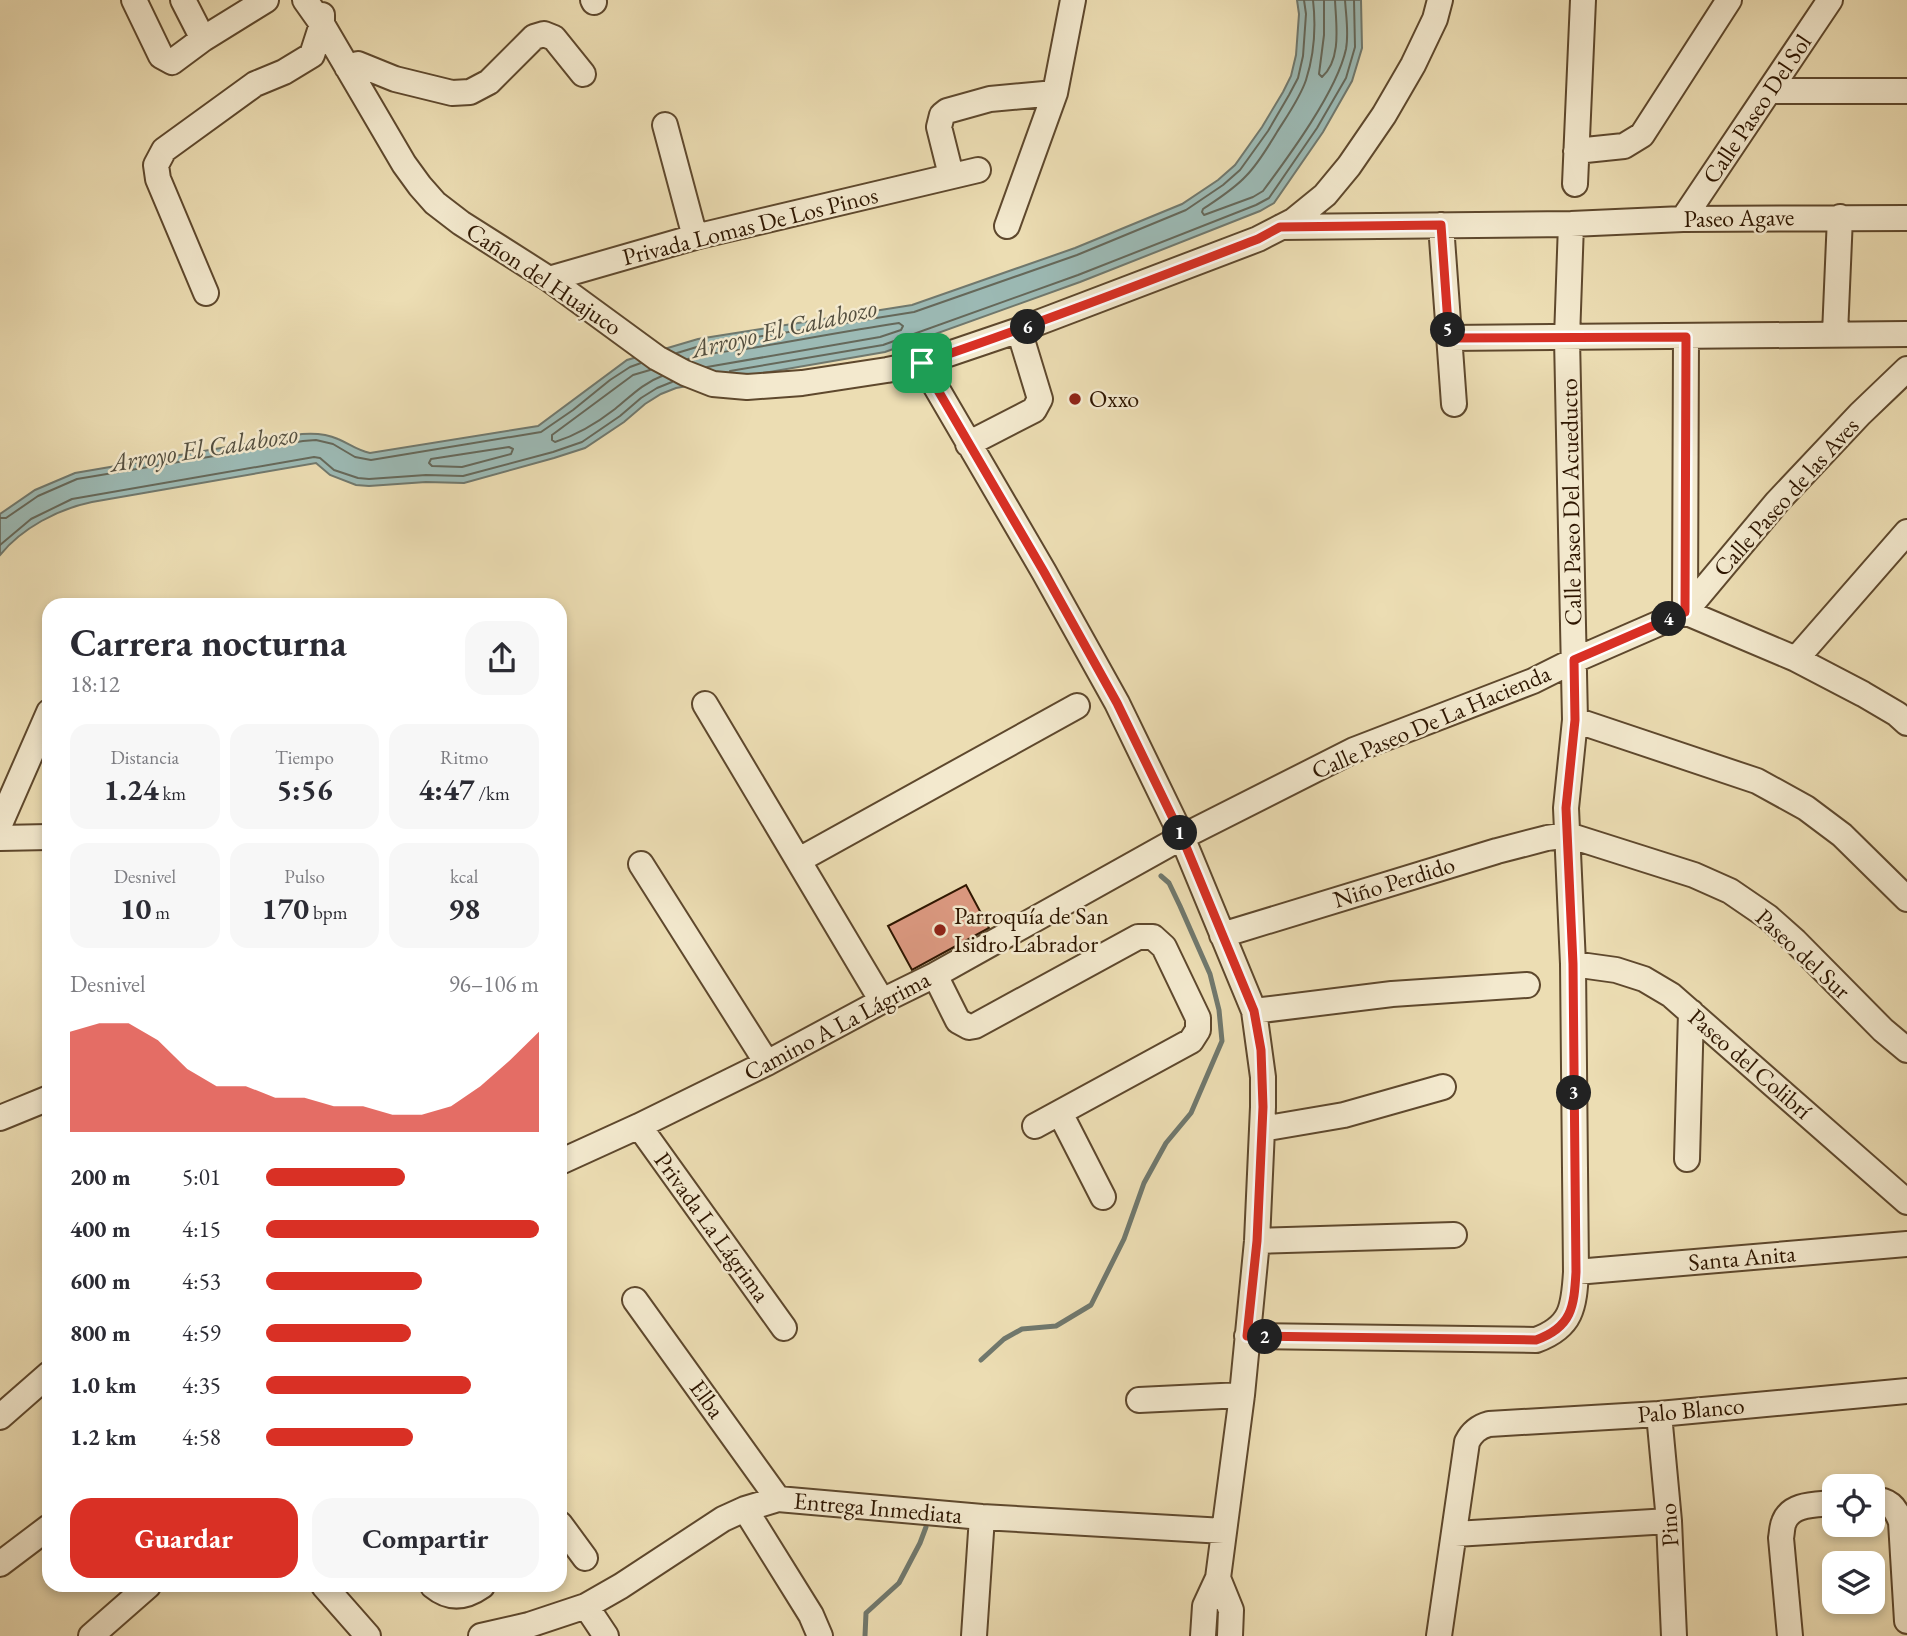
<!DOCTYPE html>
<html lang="es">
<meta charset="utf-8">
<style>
:root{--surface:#fff;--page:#f7f7f7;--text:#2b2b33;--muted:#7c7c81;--accent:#d93025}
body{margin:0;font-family:"EB Garamond",serif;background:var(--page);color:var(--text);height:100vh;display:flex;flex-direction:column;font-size:26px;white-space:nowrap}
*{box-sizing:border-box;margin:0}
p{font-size:23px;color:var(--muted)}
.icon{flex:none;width:38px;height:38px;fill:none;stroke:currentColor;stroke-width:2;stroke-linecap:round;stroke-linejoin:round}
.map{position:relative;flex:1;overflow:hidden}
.panel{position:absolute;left:42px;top:598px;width:525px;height:994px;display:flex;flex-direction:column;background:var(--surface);border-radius:21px;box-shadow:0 4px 10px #0003}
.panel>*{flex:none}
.buttons{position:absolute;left:1822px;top:1474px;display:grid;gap:14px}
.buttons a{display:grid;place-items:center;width:63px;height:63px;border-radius:14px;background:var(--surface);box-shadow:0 4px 10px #0003;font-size:35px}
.pin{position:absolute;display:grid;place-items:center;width:60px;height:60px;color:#fff;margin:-30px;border-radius:14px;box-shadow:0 4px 10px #0006}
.km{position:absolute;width:35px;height:35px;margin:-18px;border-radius:50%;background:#222;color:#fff;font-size:19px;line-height:35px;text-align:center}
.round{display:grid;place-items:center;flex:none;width:74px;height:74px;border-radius:21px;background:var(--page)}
.overview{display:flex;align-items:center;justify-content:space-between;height:119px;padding:0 28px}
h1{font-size:38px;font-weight:700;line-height:52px}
.figures{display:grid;grid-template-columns:repeat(3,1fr);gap:10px;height:119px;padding:7px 28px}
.figures div{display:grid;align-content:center;border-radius:18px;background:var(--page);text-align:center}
.figures b{font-size:30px;font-weight:700}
.figures small{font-size:19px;font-weight:400}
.figures p{font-size:19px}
.chart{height:196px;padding:14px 28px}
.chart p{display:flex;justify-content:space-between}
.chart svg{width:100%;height:126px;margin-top:7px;fill:var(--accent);opacity:.7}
.button{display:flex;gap:14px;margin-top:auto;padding:14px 28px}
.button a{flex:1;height:80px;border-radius:21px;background:var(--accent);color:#fff;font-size:28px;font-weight:700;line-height:80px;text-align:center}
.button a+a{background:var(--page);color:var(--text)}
ul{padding:0 28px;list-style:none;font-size:23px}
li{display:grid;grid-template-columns:112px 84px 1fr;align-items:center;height:52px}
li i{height:18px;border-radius:9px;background:var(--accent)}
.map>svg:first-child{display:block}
</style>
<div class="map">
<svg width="1907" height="1636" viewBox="0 0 1907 1636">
<rect width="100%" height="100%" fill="#ecddb3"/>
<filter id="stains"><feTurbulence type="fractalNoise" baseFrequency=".00286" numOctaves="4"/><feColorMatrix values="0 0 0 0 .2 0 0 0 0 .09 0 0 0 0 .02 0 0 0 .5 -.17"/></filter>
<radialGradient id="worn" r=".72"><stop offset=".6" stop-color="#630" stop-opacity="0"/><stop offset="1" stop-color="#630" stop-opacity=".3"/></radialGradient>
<!-- water -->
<path fill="#9cbab5" stroke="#70786d" stroke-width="2" d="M1297,0H1361L1362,48L1352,81L1323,132L1274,203L1260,211L1080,282L885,352L676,388L661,394L645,404L624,422L585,448L554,458L464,483L426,482L369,486L356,485L330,475L316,463L92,502C58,509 22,528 0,555V514L35,490L75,473L302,434C314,433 327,434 338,439C350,444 356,450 370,453L538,426L627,360L698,339L912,305L1075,248L1182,204L1218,180L1235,165L1262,127L1283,92L1291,76L1296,55L1299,14Z"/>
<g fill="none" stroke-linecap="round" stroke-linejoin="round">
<!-- shore -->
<path stroke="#65685a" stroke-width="2" d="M1313,0C1316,26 1314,55 1306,80C1300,98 1287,116 1277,132C1268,147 1258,164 1246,176C1234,189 1218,199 1203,209L1202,212L1204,215L1253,197L1263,191C1289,156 1337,91 1346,49C1349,33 1346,16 1345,0
M1324,0V35L1319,74L1322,77C1342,59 1336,24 1335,0
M677,353L700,346L914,312L1077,255L1186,210L1223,185L1240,170L1268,131L1289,95L1298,78L1303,56L1306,14L1304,0
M688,359C711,352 735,351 758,347C805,339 852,330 899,323L903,326L901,330L880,337L707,367
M650,370L633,375L552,435V440L555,442C577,435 597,423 615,409C630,397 643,383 662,376
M730,371L883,345L1078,275L1256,205L1269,198L1317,128L1346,78L1355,47L1354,0
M509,447L513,449L511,454L462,467L432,466L429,463L431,459Z
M0,518H6L38,496L77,479L303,441L316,440L333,444L355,457L371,460L541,432L573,410L610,380L630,367L641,363
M0,545L31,519L72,499L314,457L320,458L334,470L358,478L369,479L426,475L463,476L553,452L582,442L620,416L641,398L657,388L672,382"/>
<!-- stream -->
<path stroke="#70786d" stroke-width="5" d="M981,1360L1004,1339L1022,1329L1056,1326L1091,1305L1124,1239L1144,1183L1166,1143L1191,1113L1222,1041L1219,1010L1210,974L1180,906L1169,883L1161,876
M865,1636L866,1613L899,1583L920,1543L926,1527"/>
</g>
<!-- building -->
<path fill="#dd9a82" stroke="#2e1600" stroke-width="2" d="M966,885L989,928L912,970L888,926Z"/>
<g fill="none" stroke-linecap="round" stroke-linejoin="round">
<!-- minor casing -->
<g stroke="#5e482d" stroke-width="28">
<path id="minor" d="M134,0L161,56L172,62L203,39
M183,0L203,39L266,0
M305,0L322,24L404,164L420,186L435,203L461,223L549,279L657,358L685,373L713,384L747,387L802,383L887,370L922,363L1019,330L1258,239L1293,221L1325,195L1349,166L1384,115L1413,65L1435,19L1440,0
M593,0L594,2
M347,67L358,64L395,79L452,93L470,92L489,82L534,37L544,34L554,38L583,74
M1770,91H1907
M665,125L695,237
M1576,151L1624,146L1642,135L1729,0
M951,175L939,127L942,115L947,111L990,99L1055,93
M1575,184L1583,0
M1683,219L1830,0
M1441,225L1454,404
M1007,226L1055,93L1073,0
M1281,227L1571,224L1683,219L1907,218
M549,279L695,237L978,170
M206,293L158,179L156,165L164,150L255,84L284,72L312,55L322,24V15
M1835,334L1840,217
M1449,338L1907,334
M922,363L1044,572L1117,703L1182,837L1254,1011L1263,1077V1107L1257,1241L1242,1395L1218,1578L1231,1610L1230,1636
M968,444L1034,410L1040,399L1019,330
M1685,612L1777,502L1860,414L1907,369
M1685,612L1686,337
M1796,659L1907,532
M705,704L882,1001
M1575,720L1757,781L1806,808L1842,835L1907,899
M0,824L49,712
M0,838L49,837
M799,860L1077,706
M641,864L767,1063
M1222,935L1497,851L1547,838L1568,835L1694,875L1730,891L1768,917L1795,941L1883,1030L1907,1050
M1573,964L1616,970L1644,979L1671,995L1907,1202
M935,975L958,1021L969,1027L975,1026L1138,937H1153L1164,947L1198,1018V1030L1191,1041L1035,1126
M1254,1011L1392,994L1527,985
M1060,1113L1103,1197
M0,1118L49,1098
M639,1126L784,1328
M1262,1129L1344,1115L1443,1087
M1687,1159L1691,1012
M560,1162L639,1126L767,1063L882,1001L935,975L1182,837L1354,750L1533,681L1575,660L1685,612L1796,659L1863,694L1897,714L1907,723
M1257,1241L1454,1235
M1576,1272L1907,1244
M635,1300L778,1499
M1247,1336L1536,1340C1572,1327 1574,1307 1576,1272L1573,964L1566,808L1575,720L1567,338L1571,224
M1139,1400L1242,1395
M1659,1414L1669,1521L1674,1636
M0,1417L49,1374
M1872,1499C1889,1500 1895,1506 1901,1522L1907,1621
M745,1509L811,1615L820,1636
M560,1524L585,1558
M1455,1534L1669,1521
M0,1564L49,1527
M324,1586L368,1636
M433,1586C450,1600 465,1598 482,1586
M586,1606L606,1636
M91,1636L148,1586
M481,1636L529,1625L586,1606L621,1586L723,1519L745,1509L778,1499L982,1517L1224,1531
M974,1636L982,1517
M1203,1636L1205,1606L1218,1578
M1439,1636L1467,1442C1472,1432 1478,1427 1489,1424L1659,1414L1907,1391
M1790,1636L1781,1538C1782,1533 1782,1526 1784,1522C1791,1503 1817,1505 1834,1503"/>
</g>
<!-- minor -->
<use href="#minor" stroke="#f3e9ce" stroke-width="24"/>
</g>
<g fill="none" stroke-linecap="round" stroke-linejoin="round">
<!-- route casing -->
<g stroke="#fff" stroke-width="14">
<path id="route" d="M1441,225L1449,338L1686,337L1685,612L1574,660L1575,720L1566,808L1573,964L1576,1272C1574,1307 1572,1327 1536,1340L1247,1336L1257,1241L1263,1107L1261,1050L1254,1011L1182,837L1117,703L1044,572L922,363C1035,325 1146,282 1258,239L1280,227Z"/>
</g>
<!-- route -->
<use href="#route" stroke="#d93025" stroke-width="9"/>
</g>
<!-- markers -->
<g fill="#8f2418" stroke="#f3e9ce" stroke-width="2.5">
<circle cx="1075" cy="399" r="7"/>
<circle cx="940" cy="930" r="7"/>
</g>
<g text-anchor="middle" stroke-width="5" stroke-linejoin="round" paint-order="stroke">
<!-- street labels -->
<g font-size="24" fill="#2e1600" stroke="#f3e9ce">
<text transform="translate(1757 109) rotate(-56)" y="8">Calle Paseo Del Sol</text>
<text transform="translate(1739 218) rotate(-1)" y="8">Paseo Agave</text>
<text transform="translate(750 226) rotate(-14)" y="8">Privada Lomas De Los Pinos</text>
<text transform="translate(544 279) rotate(34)" y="8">Cañon del Huajuco</text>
<text transform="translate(1786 497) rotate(-48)" y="8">Calle Paseo de las Aves</text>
<text transform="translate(1571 502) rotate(-91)" y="8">Calle Paseo Del Acueducto</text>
<text transform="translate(1431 722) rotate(-23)" y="8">Calle Paseo De La Hacienda</text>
<text transform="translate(1394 882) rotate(-17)" y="8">Niño Perdido</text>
<text transform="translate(1803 954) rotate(43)" y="8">Paseo del Sur</text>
<text transform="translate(837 1026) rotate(-28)" y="8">Camino A La Lágrima</text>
<text transform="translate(1750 1064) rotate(41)" y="8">Paseo del Colibrí</text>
<text transform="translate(712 1227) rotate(54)" y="8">Privada La Lágrima</text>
<text transform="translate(1742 1258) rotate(-5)" y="8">Santa Anita</text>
<text transform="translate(707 1399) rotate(54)" y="8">Elba</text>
<text transform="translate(1691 1410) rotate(-5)" y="8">Palo Blanco</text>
<text transform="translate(878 1508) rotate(5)" y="8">Entrega Inmediata</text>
<text transform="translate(1669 1525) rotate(-94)" y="8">Pino</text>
</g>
<!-- poi labels -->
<g font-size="24" fill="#2e1600" stroke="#f3e9ce" text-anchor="start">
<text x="1089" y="407">Oxxo</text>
<text x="954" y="924">Parroquía de San<tspan x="954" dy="28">Isidro Labrador</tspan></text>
</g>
<!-- water labels -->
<g font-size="26" font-style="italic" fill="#544f3f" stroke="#f3e9ce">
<text transform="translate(784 328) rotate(-13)" y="9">Arroyo El Calabozo</text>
<text transform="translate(204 448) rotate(-9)" y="9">Arroyo El Calabozo</text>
</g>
</g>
<rect width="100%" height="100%" filter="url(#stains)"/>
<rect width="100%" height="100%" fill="url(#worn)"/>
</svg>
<div class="buttons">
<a><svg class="icon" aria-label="locate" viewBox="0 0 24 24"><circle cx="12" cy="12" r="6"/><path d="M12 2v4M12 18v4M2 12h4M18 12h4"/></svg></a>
<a><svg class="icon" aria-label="layers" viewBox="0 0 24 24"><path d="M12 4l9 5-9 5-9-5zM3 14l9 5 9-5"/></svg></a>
</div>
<div class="pin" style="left:922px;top:363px;background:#1e9e55"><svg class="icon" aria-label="arrive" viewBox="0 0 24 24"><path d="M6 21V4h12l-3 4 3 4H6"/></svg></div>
<b class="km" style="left:1180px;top:833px">1</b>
<b class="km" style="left:1265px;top:1337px">2</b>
<b class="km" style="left:1574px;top:1093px">3</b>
<b class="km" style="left:1669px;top:619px">4</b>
<b class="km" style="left:1448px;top:330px">5</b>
<b class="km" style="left:1028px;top:327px">6</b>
<section class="panel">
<div class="overview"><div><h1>Carrera nocturna</h1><p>18:12</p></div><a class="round"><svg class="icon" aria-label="share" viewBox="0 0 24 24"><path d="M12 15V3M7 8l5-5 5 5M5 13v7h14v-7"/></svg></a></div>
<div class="figures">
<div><p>Distancia</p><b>1.24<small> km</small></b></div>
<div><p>Tiempo</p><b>5:56</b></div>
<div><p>Ritmo</p><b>4:47<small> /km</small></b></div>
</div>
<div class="figures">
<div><p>Desnivel</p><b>10<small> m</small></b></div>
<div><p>Pulso</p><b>170<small> bpm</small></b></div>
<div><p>kcal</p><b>98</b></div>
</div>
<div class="chart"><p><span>Desnivel</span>96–106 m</p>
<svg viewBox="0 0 160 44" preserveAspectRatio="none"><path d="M0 44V9L10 6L20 6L30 12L40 22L50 28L60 28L70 32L80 32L90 35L100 35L110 38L120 38L130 35L140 28L150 19L160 9V44z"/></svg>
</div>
<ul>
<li><b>200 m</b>5:01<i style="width:51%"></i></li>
<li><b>400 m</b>4:15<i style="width:100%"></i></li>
<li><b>600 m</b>4:53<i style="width:57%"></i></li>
<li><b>800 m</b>4:59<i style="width:53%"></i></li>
<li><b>1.0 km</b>4:35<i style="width:75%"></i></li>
<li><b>1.2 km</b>4:58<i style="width:54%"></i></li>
</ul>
<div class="button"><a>Guardar</a><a>Compartir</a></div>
</section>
</div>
